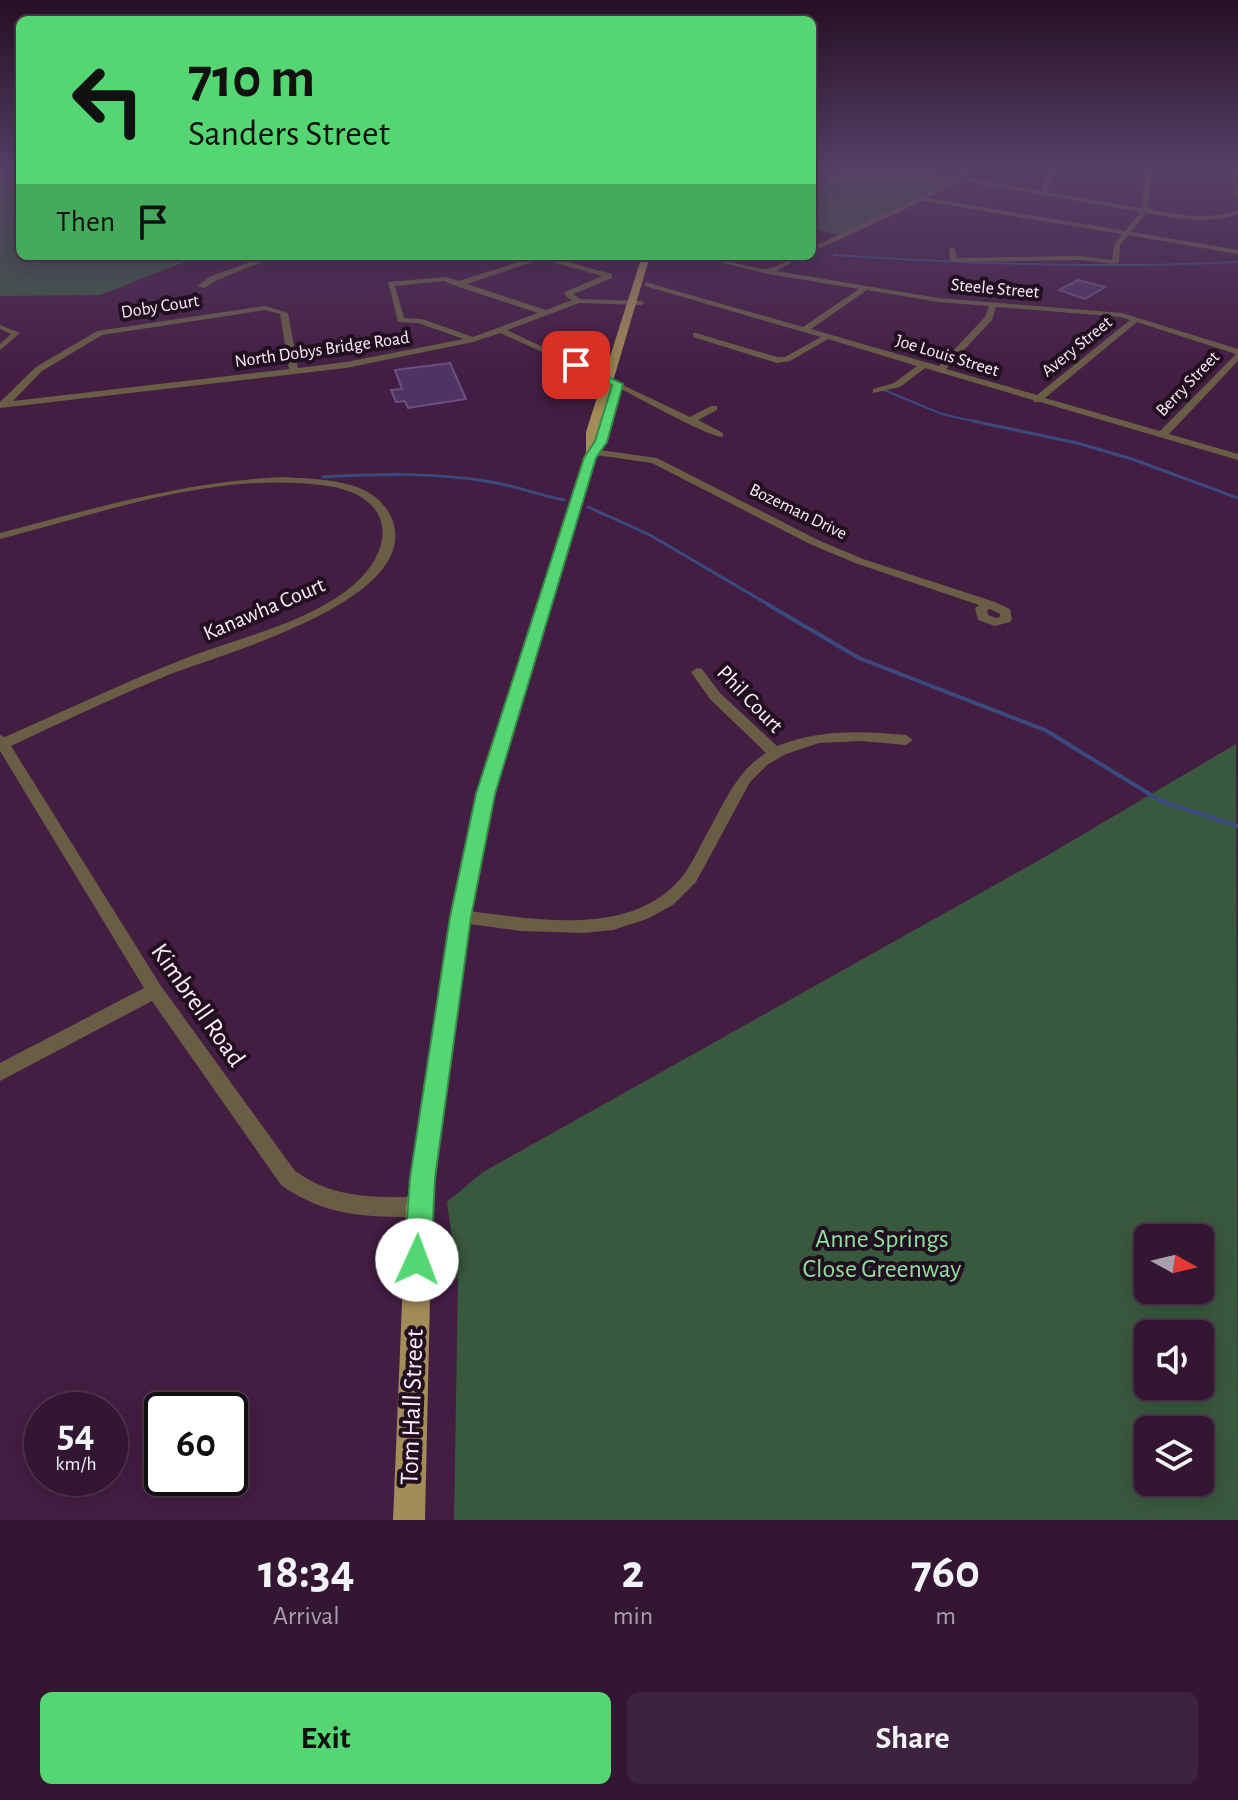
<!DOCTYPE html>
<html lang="en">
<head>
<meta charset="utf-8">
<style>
	body { margin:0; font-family:"Alegreya Sans",sans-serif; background:#3e233e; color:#f1f3f6; height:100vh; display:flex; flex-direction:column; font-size:30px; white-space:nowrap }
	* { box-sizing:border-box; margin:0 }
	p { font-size:26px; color:#a99fac }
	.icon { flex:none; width:44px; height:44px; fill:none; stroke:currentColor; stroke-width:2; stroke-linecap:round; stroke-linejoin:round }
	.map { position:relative; height:1520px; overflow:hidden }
	.drawer { display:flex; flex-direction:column; background:#331632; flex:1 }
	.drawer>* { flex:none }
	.hud { position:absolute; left:16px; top:16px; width:800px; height:244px; border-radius:12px; box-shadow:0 4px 20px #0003,0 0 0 2px #4e354d; background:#54d672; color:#111; overflow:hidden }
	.needle { width:52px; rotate:98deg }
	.controls { position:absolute; left:1134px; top:1224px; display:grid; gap:16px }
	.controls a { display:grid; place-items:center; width:80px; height:80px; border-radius:12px; background:#331632; box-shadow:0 4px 20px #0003,0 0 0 2px #4e354d; font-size:40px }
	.speed { position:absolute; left:24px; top:1392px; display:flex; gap:16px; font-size:40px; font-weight:700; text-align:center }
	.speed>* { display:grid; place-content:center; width:104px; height:104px; border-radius:50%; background:#331632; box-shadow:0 4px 20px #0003,0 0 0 2px #4e354d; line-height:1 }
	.speed small { font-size:20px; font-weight:400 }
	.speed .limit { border:4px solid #111; border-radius:12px; background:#fff; color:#111 }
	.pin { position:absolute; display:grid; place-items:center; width:68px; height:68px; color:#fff; margin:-34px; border-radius:16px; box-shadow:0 4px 12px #0006 }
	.me { position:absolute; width:88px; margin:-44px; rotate:2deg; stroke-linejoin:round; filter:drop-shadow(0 0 6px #0008) }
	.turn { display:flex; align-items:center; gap:28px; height:168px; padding:0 40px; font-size:36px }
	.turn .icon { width:104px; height:104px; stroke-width:2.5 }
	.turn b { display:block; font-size:56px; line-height:68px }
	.then { display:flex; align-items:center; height:76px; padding:0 40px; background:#0003; gap:16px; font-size:30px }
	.eta { display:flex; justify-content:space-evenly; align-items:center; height:136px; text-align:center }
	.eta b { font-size:48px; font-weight:700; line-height:56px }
	.primary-button { display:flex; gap:16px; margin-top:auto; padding:16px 40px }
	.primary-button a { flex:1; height:92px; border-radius:12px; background:#54d672; color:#111; font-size:32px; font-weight:700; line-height:92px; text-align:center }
	.primary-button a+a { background:#3e233e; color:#f1f3f6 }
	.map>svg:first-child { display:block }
	.green { fill:#39593e; fill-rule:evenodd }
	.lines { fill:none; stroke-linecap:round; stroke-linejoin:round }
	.stream-far2 { stroke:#384a7e; stroke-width:2 }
	.stream-far1 { stroke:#384a7e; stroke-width:3 }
	.stream { stroke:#384a7e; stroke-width:4 }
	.building { fill:#4d3462; stroke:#6b5181; stroke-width:2 }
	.minor { fill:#695e45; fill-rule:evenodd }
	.major { fill:#a28c57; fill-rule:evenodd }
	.route { fill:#54d672; stroke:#378b4a; stroke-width:2 }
	.labels { text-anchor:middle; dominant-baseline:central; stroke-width:8; stroke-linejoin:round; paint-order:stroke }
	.far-street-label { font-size:18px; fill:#fdeefc; stroke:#211020 }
	.street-label { font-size:22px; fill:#fdeefc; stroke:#211020 }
	.near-street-label { font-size:26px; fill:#fdeefc; stroke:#211020 }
	.near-park-label { font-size:26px; fill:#91df9d; stroke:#211020 }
</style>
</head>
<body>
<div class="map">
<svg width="1238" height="1520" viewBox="0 0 1238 1520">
	<rect width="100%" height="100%" fill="#441d43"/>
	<path class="green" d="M0,166H20V256H200L100,295L0,296Z
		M812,166H886L960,180L842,236L812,228Z
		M1236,744L1238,1520H454L458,1282L447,1202L483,1172L1043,858ZM1148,1238H1200V1290H1148ZM1200,1334V1386H1148V1334ZM1148,1430H1200V1482H1148Z"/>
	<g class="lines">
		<path class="stream-far2" d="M1215,166L1229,168
			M834,255C969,264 1103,269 1238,262
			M884,390L942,414L982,423"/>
		<path class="stream-far1" d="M973,421L1077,443L1132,459L1238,498
			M323,477C379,474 436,472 491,482C516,486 539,495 564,500
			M588,507L650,535L771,606"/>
		<path class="stream" d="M767,604L859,658L1045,730L1161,801L1238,826"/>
	</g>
	<path class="building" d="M1078,280L1105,287L1085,299L1059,290Z
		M450,363L466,399L408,408L405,401L396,402L391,390L402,389L395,370Z"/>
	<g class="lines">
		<path class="minor" d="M869,166H876L812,192V188Z
			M884,166H895L960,177L966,166H972L965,178L1042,191L1049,166H1055L1047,192L1142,208L1146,166H1152L1148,209C1183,215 1203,221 1238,210V214C1207,225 1178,218 1146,213L1131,232L1238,250V254L1128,235L1120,245L1119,262L1115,264L1080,260L954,262L950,260L949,249L952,247L955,249L957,258L1080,256L1112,260L1114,245L1122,234L923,201L812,252V247L958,180ZM963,181L1140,212L1125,231L928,198Z
			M1230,166H1236L1238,198L1235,196Z
			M267,256H276L217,280L204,288L197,286L211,276Z
			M383,256H390V257L387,259Z
			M537,256H545L612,274V278L573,294L580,299L641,301L645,303L641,305L579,303L507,330L690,417L711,406H717V410L698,420L723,433V437C707,437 629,392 607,382C572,365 536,349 500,333L473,342L346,368L0,408V402L36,367L97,331L265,306L288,313L298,368L346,362L464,339L418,323L398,322L388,282L445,277L459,281ZM541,259L602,276L565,292V296L572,300L546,310L467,284ZM444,281L456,286L538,313L473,337L422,319L404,318L395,286ZM265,310L280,314L289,369L13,401L42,371L102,335Z
			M695,256C718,256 740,266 763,269C777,270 790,256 804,256L776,271L938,298L1122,313L1238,349V361L1169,434L1238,454V460L1040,402H1034L1033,400L925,368L900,387L873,393V389L894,383L917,366L828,339L790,361L777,363L693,337V333H696L777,357H785L821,337L645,286V282L803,327L859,289L768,274ZM867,290L938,302L989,306L985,317L939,366L811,329ZM996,307L1121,317L1130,320L1037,395L946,369L992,320ZM1137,322L1236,354L1160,431L1045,398Z
			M0,325L20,333L0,350V344L11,334L0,329Z
			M592,449L657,458L818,540L863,559L995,602L1010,609L1012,619L1010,622L995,626L978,620L975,608L979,605L855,563L810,544L652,463L589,454V450ZM990,609L1000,614V617L996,618L988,615L987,610Z
			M285,477C322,480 375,478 392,519C424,601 217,655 166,676C113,698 62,722 11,746L161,986L295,1171C335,1199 372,1197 419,1197L426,1200L429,1207L426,1214L419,1217C366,1217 326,1217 281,1185L152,1001L0,1081V1063L144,988L0,751V735L5,737C66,710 127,681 189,657C241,637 300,625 346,591C396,554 399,497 328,486C218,470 105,512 0,539V533C95,508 187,481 285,477Z
			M697,668L702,669L720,693L777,746C820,729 861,731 906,735L913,740L906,745L861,741L819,743L786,754L767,765L750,782L696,882L673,905L647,919L613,930L583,933L521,931L454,922L452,917L454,912L460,910C532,918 634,941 685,873C694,860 701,844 709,830C725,801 737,771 766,753L710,699L691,672Z"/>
		<path class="major" d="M642,256H650L598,432V452L495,794L470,917L432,1207L425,1520H393L406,1207L450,917L477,794L586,452V432Z"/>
	</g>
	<linearGradient id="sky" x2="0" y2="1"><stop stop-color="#251025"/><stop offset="0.44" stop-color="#564066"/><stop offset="1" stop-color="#564066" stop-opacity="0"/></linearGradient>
	<rect width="1238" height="378" fill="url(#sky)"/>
	<path class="route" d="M573,363H580L623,384L607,442L596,458L495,794L471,917L435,1178L431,1260L427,1269L417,1273L408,1269L404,1260L410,1178L450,917L476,794L584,458L595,441L612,385L573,367Z"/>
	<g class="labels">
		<g class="far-street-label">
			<text transform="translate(995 289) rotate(5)">Steele Street</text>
			<text transform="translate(160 307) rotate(-9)">Doby Court</text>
			<text transform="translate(1077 347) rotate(-39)">Avery Street</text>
			<text transform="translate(322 350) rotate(-8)">North Dobys Bridge Road</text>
			<text transform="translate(947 356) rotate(17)">Joe Louis Street</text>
			<text transform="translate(1188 384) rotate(-46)">Berry Street</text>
			<text transform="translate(798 512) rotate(26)">Bozeman Drive</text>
		</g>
		<g class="street-label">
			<text transform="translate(264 609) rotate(-23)">Kanawha Court</text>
			<text transform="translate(750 699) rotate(46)">Phil Court</text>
		</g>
		<g class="near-street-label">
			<text transform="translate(198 1005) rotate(55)">Kimbrell Road</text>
			<text transform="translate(412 1407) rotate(-88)">Tom Hall Street</text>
		</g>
		<g class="near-park-label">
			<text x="882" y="1239">Anne Springs<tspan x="882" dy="30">Close Greenway</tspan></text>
		</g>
	</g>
</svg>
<div class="controls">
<a><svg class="needle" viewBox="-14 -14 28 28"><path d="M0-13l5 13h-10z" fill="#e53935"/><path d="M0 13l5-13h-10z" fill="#a99fac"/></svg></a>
<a><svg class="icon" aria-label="sound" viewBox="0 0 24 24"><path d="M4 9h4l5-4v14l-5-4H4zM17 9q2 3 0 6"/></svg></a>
<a><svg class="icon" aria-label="layers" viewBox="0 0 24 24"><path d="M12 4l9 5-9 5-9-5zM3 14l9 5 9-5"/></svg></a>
</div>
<div class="speed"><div>54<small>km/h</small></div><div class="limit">60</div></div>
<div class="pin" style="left:576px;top:365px;background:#d93025"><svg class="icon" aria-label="arrive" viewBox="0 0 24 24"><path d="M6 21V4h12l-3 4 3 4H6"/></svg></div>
<svg class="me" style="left:417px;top:1260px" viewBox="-20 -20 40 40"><circle r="19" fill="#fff"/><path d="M0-13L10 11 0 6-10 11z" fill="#54d672"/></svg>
<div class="hud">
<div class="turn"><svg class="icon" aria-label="left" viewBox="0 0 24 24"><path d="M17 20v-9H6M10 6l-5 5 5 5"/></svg><div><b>710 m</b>Sanders Street</div></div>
<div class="then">Then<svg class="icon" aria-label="arrive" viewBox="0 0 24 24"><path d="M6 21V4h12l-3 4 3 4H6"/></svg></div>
</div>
</div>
<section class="drawer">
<div class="eta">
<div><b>18:34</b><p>Arrival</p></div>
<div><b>2</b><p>min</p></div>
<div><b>760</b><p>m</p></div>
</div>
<div class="primary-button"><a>Exit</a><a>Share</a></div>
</section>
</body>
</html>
